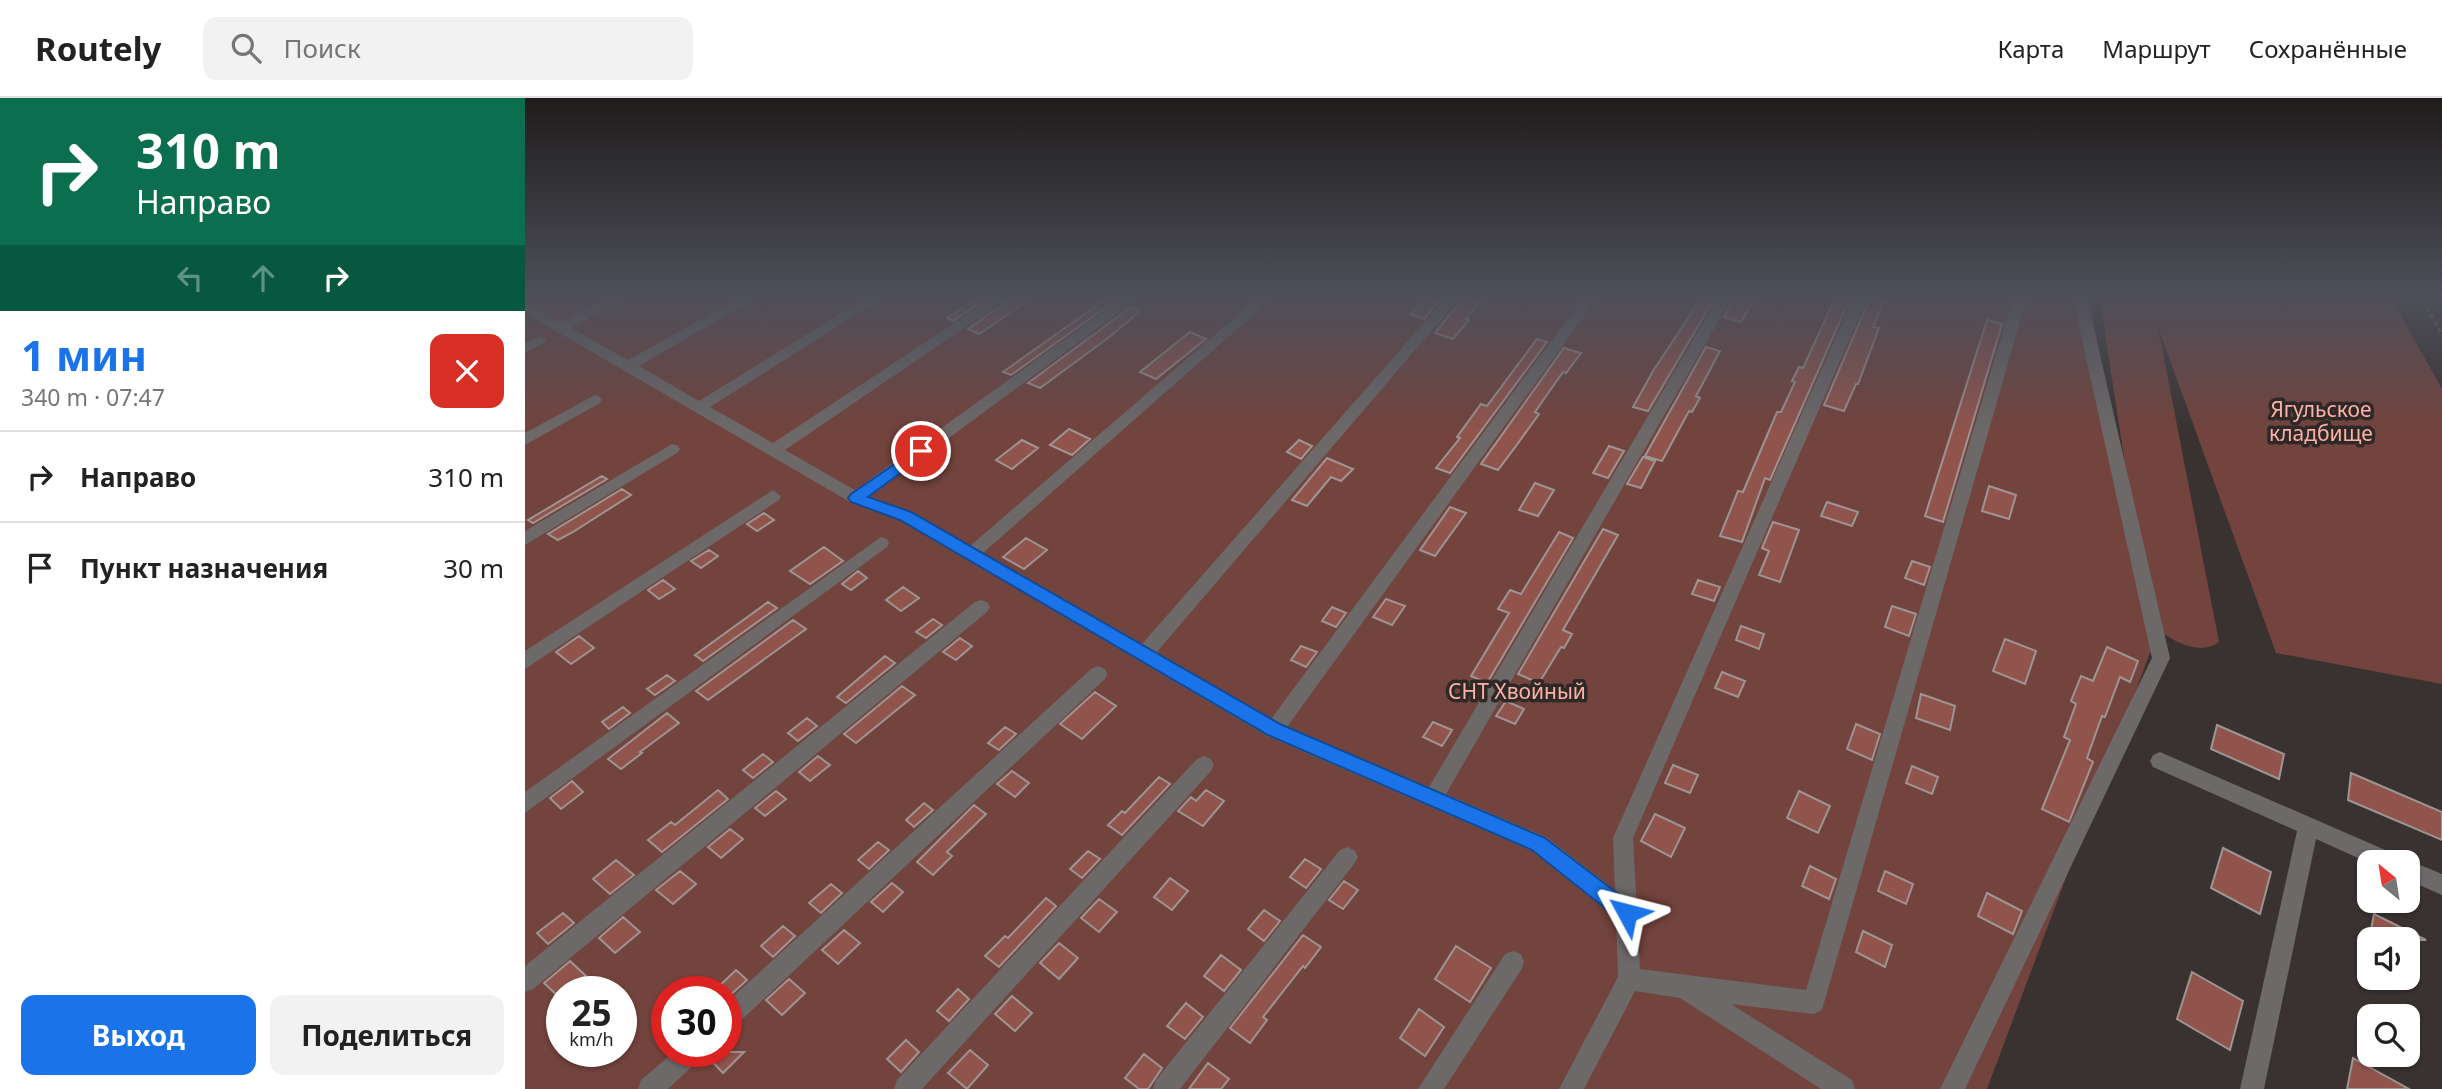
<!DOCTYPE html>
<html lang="ru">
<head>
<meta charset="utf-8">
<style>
	body { margin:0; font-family:"Noto Sans",sans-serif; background:#f2f2f2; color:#222; height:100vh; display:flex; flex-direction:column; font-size:26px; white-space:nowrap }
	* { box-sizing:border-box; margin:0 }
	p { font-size:23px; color:#767676 }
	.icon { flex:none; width:38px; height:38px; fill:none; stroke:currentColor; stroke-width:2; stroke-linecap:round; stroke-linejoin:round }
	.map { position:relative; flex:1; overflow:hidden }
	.details { display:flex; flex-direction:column; background:#fff; width:525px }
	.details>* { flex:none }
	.banner { background:#0b6e4f; color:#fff; overflow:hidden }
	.needle { width:46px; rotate:330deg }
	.tools { position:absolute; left:1832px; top:752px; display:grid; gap:14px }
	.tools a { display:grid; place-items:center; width:63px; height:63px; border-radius:14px; background:#fff; box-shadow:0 2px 5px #0004; font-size:35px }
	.speed { position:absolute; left:21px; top:878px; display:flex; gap:14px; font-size:35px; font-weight:700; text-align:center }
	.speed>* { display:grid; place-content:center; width:91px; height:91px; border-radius:50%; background:#fff; box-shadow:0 2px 5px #0004; line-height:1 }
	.speed small { font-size:18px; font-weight:400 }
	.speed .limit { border:10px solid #d22; background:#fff; color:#111 }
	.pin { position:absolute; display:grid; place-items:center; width:60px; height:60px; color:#fff; margin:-30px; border:4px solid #fff; border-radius:50%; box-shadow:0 2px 7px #0007 }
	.me { position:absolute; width:77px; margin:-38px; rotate:308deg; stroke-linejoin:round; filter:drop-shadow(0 0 5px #0008) }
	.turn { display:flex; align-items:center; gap:24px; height:147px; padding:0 21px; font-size:32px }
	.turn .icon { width:91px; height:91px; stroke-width:2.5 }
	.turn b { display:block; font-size:49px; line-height:60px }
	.lanes { display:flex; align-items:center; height:66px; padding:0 21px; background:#0003; justify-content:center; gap:35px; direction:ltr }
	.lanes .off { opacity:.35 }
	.round { display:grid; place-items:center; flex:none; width:74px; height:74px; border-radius:14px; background:#f2f2f2 }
	.overview { display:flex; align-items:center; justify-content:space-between; height:119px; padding:0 21px }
	h1 { font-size:42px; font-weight:700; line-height:52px; color:#1a73e8 }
	.cta { display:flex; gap:14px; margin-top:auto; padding:14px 21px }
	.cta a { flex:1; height:80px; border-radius:14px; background:#1a73e8; color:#fff; font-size:28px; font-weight:700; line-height:80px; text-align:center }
	.cta a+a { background:#f2f2f2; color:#222 }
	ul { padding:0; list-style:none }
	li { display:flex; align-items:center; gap:21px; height:91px; padding:0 21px; border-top:2px solid #e0e0e0 }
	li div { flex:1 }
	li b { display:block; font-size:26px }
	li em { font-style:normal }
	header { display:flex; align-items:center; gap:42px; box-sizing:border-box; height:98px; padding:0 35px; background:#fff; border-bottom:2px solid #e0e0e0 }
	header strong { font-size:33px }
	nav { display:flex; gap:38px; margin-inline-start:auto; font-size:24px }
	.search { width:490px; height:63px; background:#f2f2f2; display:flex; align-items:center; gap:18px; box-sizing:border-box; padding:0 24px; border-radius:14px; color:#767676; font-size:26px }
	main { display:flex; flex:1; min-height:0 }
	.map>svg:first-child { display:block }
	.green { fill:#73433d; fill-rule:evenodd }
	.building { fill:#91544d; stroke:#9d9593; stroke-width:2 }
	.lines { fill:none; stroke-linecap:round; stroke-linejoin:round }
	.path { stroke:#6b6564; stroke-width:3.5; stroke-dasharray:4.5 3.5; stroke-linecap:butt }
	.minor { fill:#6d6969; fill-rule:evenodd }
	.route { fill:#1a73e8; stroke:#114b97; stroke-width:2 }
	.labels { text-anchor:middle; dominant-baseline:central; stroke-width:7; stroke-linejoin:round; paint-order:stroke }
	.park-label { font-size:21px; fill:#fcb1a7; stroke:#2e2827 }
</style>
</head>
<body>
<header>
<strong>Routely</strong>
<div class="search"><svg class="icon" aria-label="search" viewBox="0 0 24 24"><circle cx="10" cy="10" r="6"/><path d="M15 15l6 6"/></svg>Поиск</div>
<nav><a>Карта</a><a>Маршрут</a><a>Сохранённые</a></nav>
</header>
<main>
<section class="details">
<div class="banner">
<div class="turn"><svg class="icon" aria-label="right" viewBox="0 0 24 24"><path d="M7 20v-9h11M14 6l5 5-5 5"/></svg><div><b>310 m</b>Направо</div></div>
<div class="lanes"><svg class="icon off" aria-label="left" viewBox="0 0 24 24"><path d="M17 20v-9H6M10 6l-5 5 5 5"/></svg><svg class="icon off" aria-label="ahead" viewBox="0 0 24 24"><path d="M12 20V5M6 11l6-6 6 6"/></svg><svg class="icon" aria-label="right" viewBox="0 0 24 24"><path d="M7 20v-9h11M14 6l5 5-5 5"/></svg></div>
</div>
<div class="overview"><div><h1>1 мин</h1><p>340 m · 07:47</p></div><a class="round" style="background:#d93025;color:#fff"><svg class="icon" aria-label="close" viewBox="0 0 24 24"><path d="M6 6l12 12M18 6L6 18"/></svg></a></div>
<ul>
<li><svg class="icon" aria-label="right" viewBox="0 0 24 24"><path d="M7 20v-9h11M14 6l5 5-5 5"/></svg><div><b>Направо</b></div><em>310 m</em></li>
<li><svg class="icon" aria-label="arrive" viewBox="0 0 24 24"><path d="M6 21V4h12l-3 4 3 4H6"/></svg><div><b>Пункт назначения</b></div><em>30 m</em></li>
</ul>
<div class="cta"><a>Выход</a><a>Поделиться</a></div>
</section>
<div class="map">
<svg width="1917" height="991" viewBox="0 0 1917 991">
	<rect width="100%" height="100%" fill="#393231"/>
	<path class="green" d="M0,196H1563L1618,484L1574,196H1864L1917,291V586L1751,555L1633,229L1694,544C1677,557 1653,546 1638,535L1629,544L1462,991H0ZM37,894H96V954H37ZM142,894H201V954H142Z"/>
	<path class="building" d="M460,196H468L428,223L422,220Z
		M492,196H513L454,236L443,231Z
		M906,196H920L899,221L886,216Z
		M941,196H961L941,221L944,222L928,241L910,235Z
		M1179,196H1192L1123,313L1108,309L1128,273Z
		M1211,196H1232L1216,224L1199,219Z
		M1312,196H1327L1245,382L1240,380L1217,444L1195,438L1213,393L1218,394L1252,314H1256L1270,284L1267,283L1274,269L1278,270Z
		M584,199L591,202L486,277L478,274Z
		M1345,200L1359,203L1348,229L1354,230L1333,286H1331L1319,313L1299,307Z
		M606,209L615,213L587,237L515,290L503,285Z
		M1462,222L1477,226L1418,424L1400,418Z
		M665,234L681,241L631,281L615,274Z
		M1012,241L1022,244L925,375L911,370L935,340L932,339L956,306L962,308Z
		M1181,249L1195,253L1171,298L1175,300L1167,314L1164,313L1137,363L1120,358Z
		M1039,250L1056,255L1041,275L1038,274L1010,314L1014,316L991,348L973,372L956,366Z
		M544,331L565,341L547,357L525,347Z
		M497,342L513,350L487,371L471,362Z
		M774,342L787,348L776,361L762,354Z
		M1084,348L1099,353L1083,380L1068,375Z
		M1118,359L1130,363L1116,390L1102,386Z
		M802,360L828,371L816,383L806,379L782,408L767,402Z
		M77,378L82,381L8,425L3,422Z
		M1010,385L1029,392L1013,418L994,412Z
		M1464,388L1491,397L1484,421L1457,413Z
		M97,391L106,397L48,434L33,442L23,436Z
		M1302,404L1333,414L1327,428L1296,418Z
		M925,409L941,415L910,458L895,452Z
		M239,415L249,422L232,433L222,426Z
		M1248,424L1274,432L1255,484L1234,477L1244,453L1237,450Z
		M1078,431L1093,437L1038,532L1047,536L1039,550L1036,549L1014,585L993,576Z
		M1034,434L1048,440L962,585L946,578L984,515L973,511L985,492L996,496Z
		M501,440L522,452L499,471L478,459Z
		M299,449L318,463L285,486L265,473Z
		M184,452L193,458L176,470L166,463Z
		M1387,463L1405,469L1399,487L1380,480Z
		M333,473L342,480L326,492L317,486Z
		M138,482L150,491L134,501L123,492Z
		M1173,482L1195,489L1189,503L1167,496Z
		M378,489L394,500L376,513L361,502Z
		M861,501L880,508L867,527L848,519Z
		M243,504L252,510L178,563L170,557Z
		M1367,508L1391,516L1384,538L1360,529Z
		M807,509L821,515L811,529L797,523Z
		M408,521L417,527L401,540L391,534Z
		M268,522L281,531L183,602L171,593Z
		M1216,528L1239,536L1234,551L1211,542Z
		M54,538L69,550L46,566L31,554Z
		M435,540L447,548L431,562L418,554Z
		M1480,541L1511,553L1500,586L1468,573Z
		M776,548L792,554L781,569L766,562Z
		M1582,549L1613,563L1605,584L1595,579L1580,619L1577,618L1562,660L1568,664L1544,724L1517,711L1545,642L1539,639L1551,606L1546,603L1556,578L1568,583Z
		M360,558L370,565L321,605L312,599Z
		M1197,574L1220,583L1213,599L1190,590Z
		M142,577L150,583L130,597L122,591Z
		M377,588L390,597L331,645L319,636Z
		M570,594L591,608L557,641L535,626Z
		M1396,596L1430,608L1425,632L1391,620Z
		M981,603L999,611L990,626L971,618Z
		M98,609L105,615L84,631L77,624Z
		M142,615L154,625L115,654L117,655L96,671L83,661Z
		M282,620L292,628L273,643L263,635Z
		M908,624L927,632L917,648L898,639Z
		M1331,626L1355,636L1347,662L1322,651Z
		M1692,627L1759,656L1754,681L1686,651Z
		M480,629L491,636L474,652L463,645Z
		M238,656L248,664L228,680L218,672Z
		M293,658L305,667L285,683L274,674Z
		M1148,667L1173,677L1165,695L1140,685Z
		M1387,668L1413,679L1407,696L1381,685Z
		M487,673L504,685L490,699L472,686Z
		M1826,675L1917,714V742L1823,702Z
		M634,679L645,686L597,737L583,727L597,713L600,715Z
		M47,683L58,694L36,711L25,700Z
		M193,692L203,701L137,754L123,742L146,724L150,727Z
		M681,692L699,703L678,728L653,713L666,699L671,703Z
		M251,693L261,701L240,718L230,710Z
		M1274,693L1305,708L1293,735L1262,720Z
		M399,705L408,712L389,729L381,722Z
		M449,707L461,716L422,754L427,758L408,777L392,764Z
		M1130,716L1160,730L1146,759L1116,743Z
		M205,731L218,741L196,760L183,749Z
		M353,744L364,752L344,771L333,762Z
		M1698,750L1746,774L1735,816L1686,790Z
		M563,753L575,761L557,780L545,771Z
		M780,761L796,771L781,790L765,779Z
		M91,762L109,777L85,796L68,781Z
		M1285,768L1311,781L1304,801L1277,788Z
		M155,773L171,786L148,806L131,792Z
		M1360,773L1388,786L1381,806L1353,793Z
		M645,780L663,793L647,812L629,799Z
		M819,783L833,792L818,811L804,802Z
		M367,785L378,794L358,814L346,804Z
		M306,786L317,795L296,815L284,805Z
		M1462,795L1497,813L1488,836L1453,818Z
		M521,800L531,808L474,869L460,858L480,838L483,840Z
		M574,801L592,814L574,834L556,820Z
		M739,812L755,823L739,843L723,831Z
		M38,815L49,825L23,846L12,835Z
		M1849,816L1901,842H1844Z
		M98,819L115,834L90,855L74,840Z
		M258,828L270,838L248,859L236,848Z
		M319,832L335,845L313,866L297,852Z
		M1338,833L1367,847L1360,869L1331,854Z
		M778,837L796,849L780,870L778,868L738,919L742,922L725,945L705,930Z
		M534,845L553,860L534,881L515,865Z
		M931,848L966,870L945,904L910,881Z
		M696,857L716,872L699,893L679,878Z
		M45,863L61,878L42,894H37L35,900L19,885Z
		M211,872L222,882L201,901V894H196L192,890Z
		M1667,874L1718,903L1705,952L1652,921Z
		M264,881L280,895L257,917L241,902Z
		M433,891L444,901L424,923L412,913Z
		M487,898L507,915L490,933L470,916Z
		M661,905L678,919L660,941L642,928Z
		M894,911L919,929L900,958L875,940Z
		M381,942L394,954L376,974L362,961Z
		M445,952L463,967L442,991L423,975Z
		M181,954H219L198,975L180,956Z
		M619,956L637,970L623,991H614L600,980Z
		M1828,960L1884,991H1822Z
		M683,965L704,981L696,991H664Z"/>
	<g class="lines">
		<path class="path" d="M1893,196L1917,236"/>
		<path class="minor" d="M89,196H107L46,230L103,262L221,196H238L114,268L174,303L347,196H364L185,309L248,345L473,196H489L260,352L330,392L603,196H619L344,399L386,414L445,448L737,196H752L458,455L617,546L924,196H938L631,555L746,621L1061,196H1075L762,629L904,689L1195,196H1209L921,696L1021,739L1090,792L1088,740L1330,196H1344L1108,740L1115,871L1281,892L1489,196H1503L1297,912L1289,916L1206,906L1327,982L1330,991H1296L1155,900L1110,893L1059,991H1034L1093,879L1091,820L1007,753L742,638L374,422L325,404L0,215V205L36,224Z
			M1547,196H1561L1645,560L1440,991H1415L1627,560Z
			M15,239L22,243L0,255V245Z
			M70,297L75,299L77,302L75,305L0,347V335Z
			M147,346L152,347L155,351L152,355L0,447V433Z
			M248,392L256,398L254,402L0,571V553Z
			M356,439L362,441L364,445L362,449L0,715V694Z
			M456,502L462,504L465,509L462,514L8,891L0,894V868L450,504Z
			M573,568L580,571L582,576L580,581L209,929L201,933V905L566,571Z
			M1635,654L1874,758L1877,764L1883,762L1917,776V797L1883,782V765H1844L1791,741L1739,991H1715L1772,733L1628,669L1625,663L1628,657Z
			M679,658L686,661L689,667L686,673L397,991H369L372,982L672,661Z
			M822,749L829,752L833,759L829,766L655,991H628L631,982L815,752Z
			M988,853L996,856L999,864L996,872L919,991H893L980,856Z
			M149,954H178L174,962L143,991H113L116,982Z"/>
	</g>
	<linearGradient id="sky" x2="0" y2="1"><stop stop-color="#1f1c1b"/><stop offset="0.59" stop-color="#4e4f5a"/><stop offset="1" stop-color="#4e4f5a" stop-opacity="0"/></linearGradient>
	<rect width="1917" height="335" fill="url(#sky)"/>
	<path class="route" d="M396,348L403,353L401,356L343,399L386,414L755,626L1020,740L1109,808L1112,815L1109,822L1102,824L1095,822L1007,752L743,637L375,422L326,404L323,400L326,396Z"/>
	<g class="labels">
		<g class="park-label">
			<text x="1796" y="311">Ягульское<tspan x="1796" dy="24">кладбище</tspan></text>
			<text x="992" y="593">СНТ Хвойный</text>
		</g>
	</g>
</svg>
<div class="tools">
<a><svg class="needle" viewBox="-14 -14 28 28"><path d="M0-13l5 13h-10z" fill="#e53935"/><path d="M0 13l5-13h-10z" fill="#767676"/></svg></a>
<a><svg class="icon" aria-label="sound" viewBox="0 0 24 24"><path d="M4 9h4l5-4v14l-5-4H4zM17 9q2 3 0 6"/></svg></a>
<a><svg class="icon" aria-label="search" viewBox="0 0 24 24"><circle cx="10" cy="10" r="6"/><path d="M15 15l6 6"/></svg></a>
</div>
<div class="speed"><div>25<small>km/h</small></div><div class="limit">30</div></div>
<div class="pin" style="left:396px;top:353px;background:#d93025"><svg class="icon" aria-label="arrive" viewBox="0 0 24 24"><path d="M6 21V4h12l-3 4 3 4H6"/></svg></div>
<svg class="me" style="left:1102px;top:815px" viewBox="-20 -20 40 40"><path d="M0-17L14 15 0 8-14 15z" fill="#1a73e8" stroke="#fff" stroke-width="4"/></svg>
</div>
</main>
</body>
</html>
